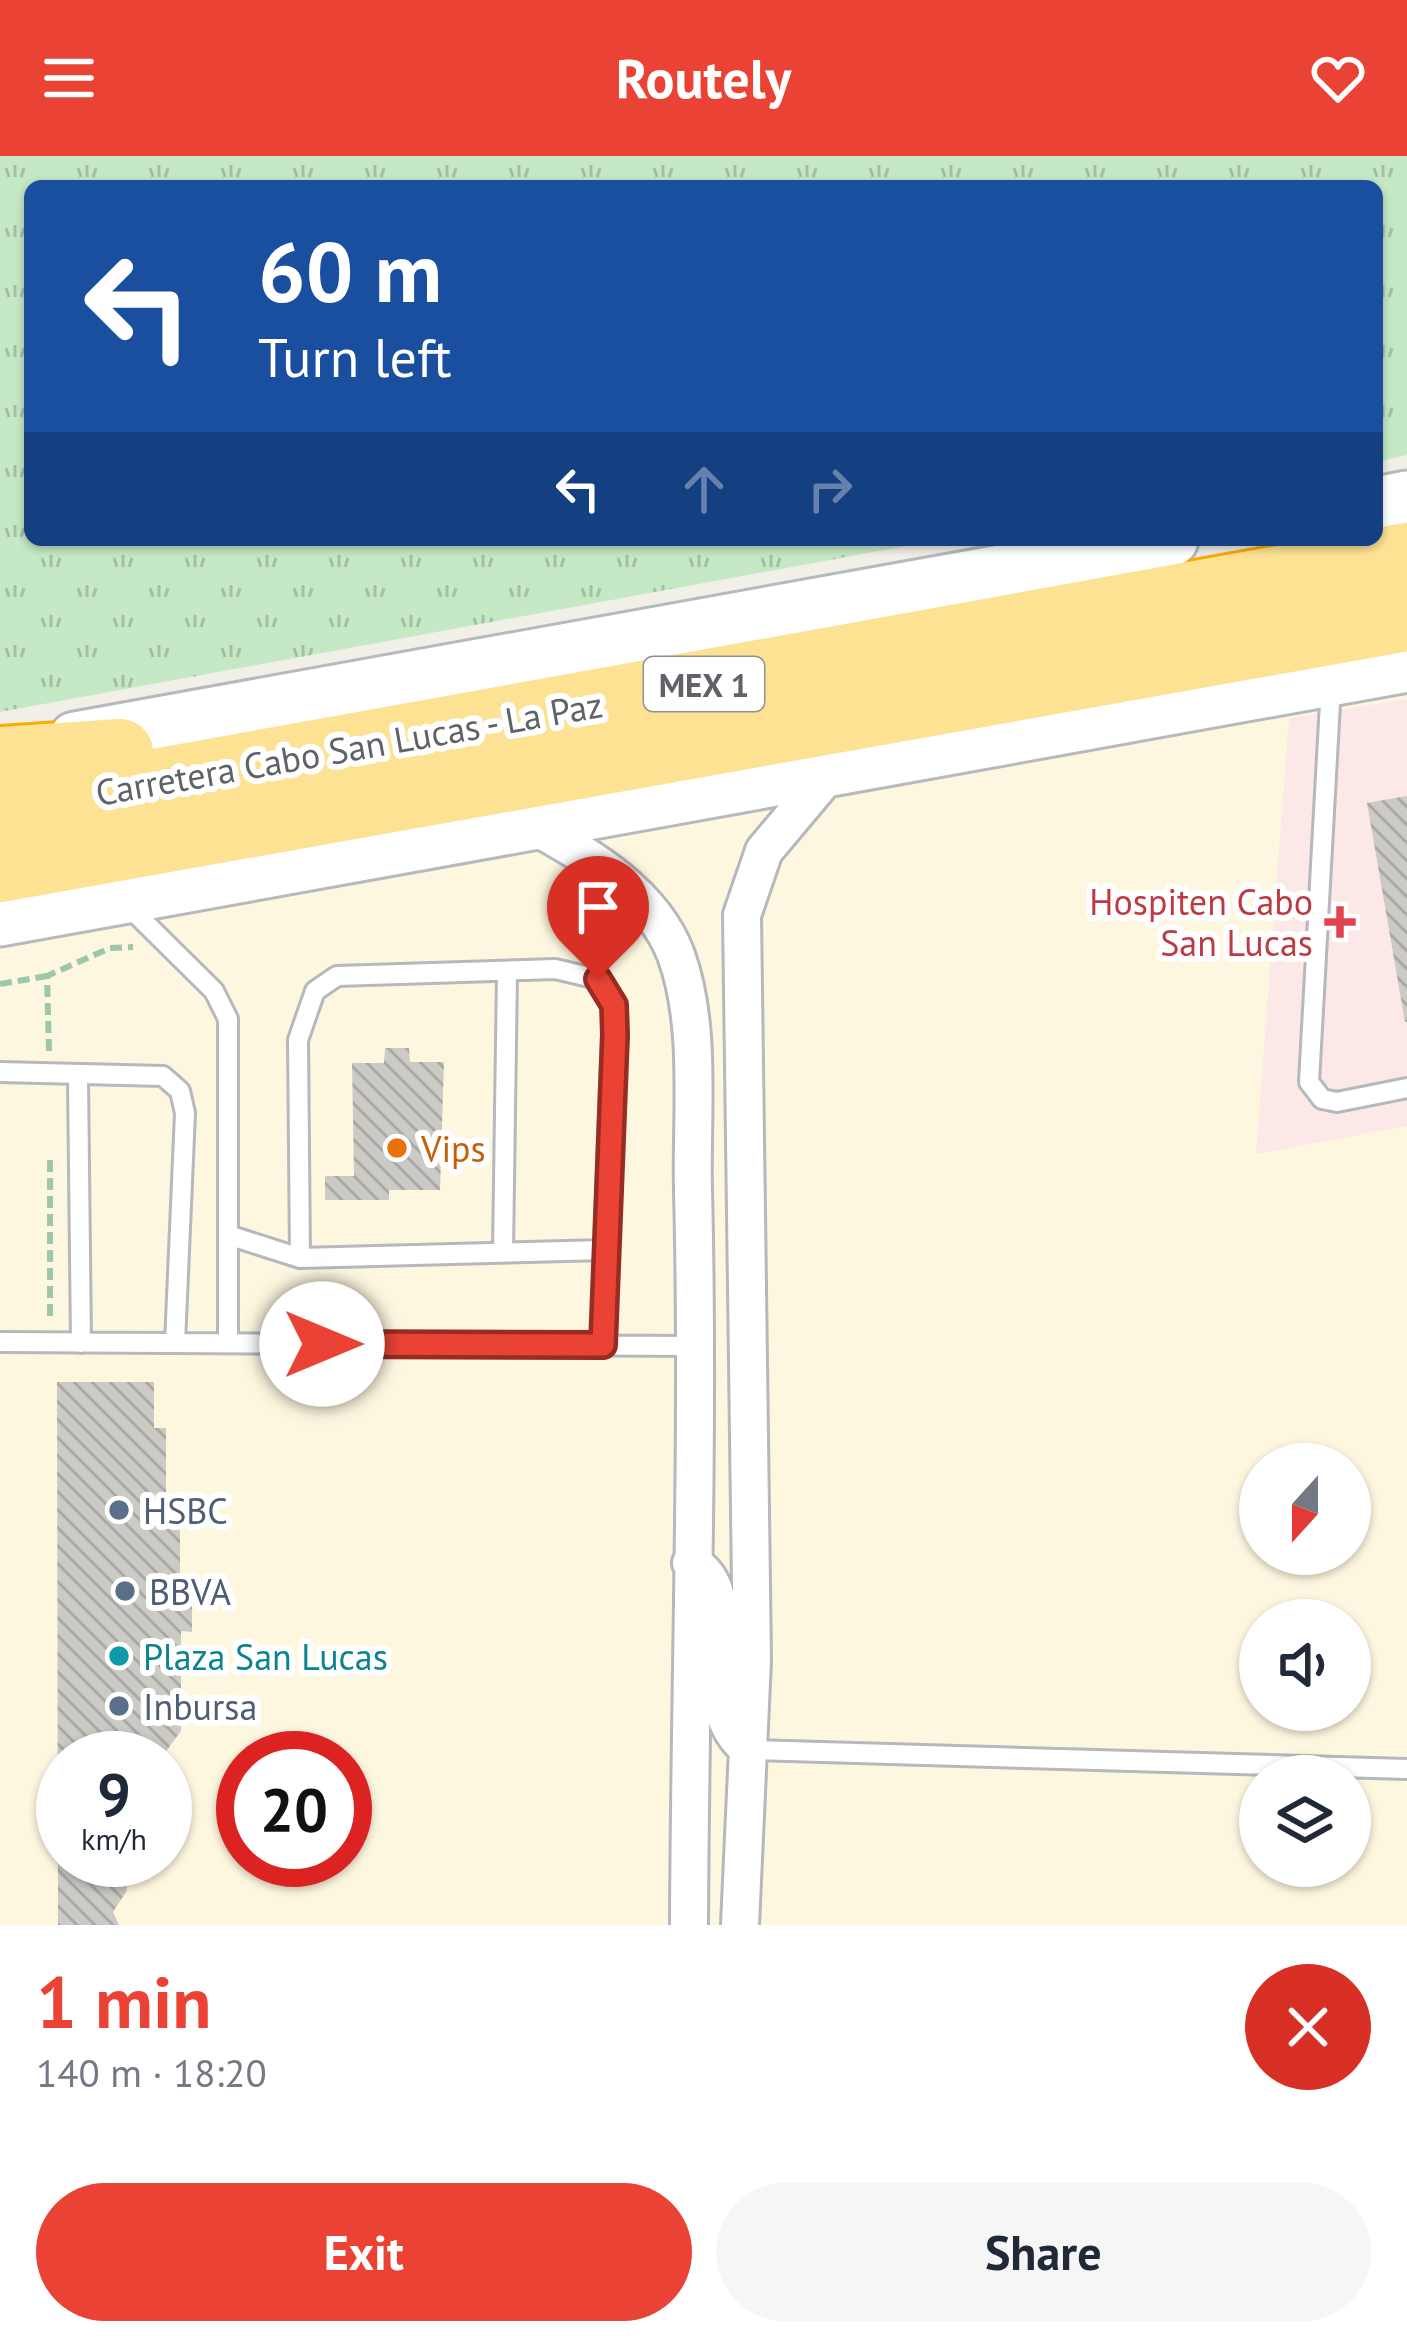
<!DOCTYPE html>
<html lang="en">
<head>
<meta charset="utf-8">
<style>
	body { margin:0; font-family:"PT Sans",sans-serif; background:#f6f6f7; color:#1f2937; height:100vh; display:flex; flex-direction:column; font-size:45px; white-space:nowrap }
	* { box-sizing:border-box; margin:0 }
	p { font-size:39px; color:#747a83 }
	.icon { flex:none; width:66px; height:66px; fill:none; stroke:currentColor; stroke-width:2; stroke-linecap:round; stroke-linejoin:round }
	.map { position:relative; height:1769px; overflow:hidden }
	.panel { display:flex; flex-direction:column; background:#fff; flex:1 }
	.panel>* { flex:none }
	.banner { position:absolute; left:24px; top:24px; width:1359px; height:366px; border-radius:18px; box-shadow:0 3px 9px #0004; background:#1a4fa0; color:#fff; overflow:hidden }
	.needle { width:78px; rotate:201deg }
	.buttons { position:absolute; left:1239px; top:1287px; display:grid; gap:24px }
	.buttons a { display:grid; place-items:center; width:132px; height:132px; border-radius:50%; background:#fff; box-shadow:0 3px 9px #0004; font-size:60px }
	.speed { position:absolute; left:36px; top:1575px; display:flex; gap:24px; font-size:60px; font-weight:700; text-align:center }
	.speed>* { display:grid; place-content:center; width:156px; height:156px; border-radius:50%; background:#fff; box-shadow:0 3px 9px #0004; line-height:1 }
	.speed small { font-size:30px; font-weight:400 }
	.speed .limit { border:18px solid #d22; background:#fff; color:#111 }
	.pin { position:absolute; display:grid; place-items:center; width:102px; height:102px; color:#fff; margin:-123px -51px; border-radius:50% 50% 50% 0; rotate:-45deg; box-shadow:0 0 12px #0007 }
	.pin .icon { rotate:45deg }
	.me { position:absolute; width:132px; margin:-66px; rotate:90deg; stroke-linejoin:round; filter:drop-shadow(0 0 9px #0008) }
	.turn { display:flex; align-items:center; gap:42px; height:252px; padding:0 36px; font-size:54px }
	.turn .icon { width:156px; height:156px; stroke-width:2.5 }
	.turn b { display:block; font-size:84px; line-height:102px }
	.lanes { display:flex; align-items:center; height:114px; padding:0 36px; background:#0003; justify-content:center; gap:60px; direction:ltr }
	.lanes .off { opacity:.35 }
	.round { display:grid; place-items:center; flex:none; width:126px; height:126px; border-radius:63px; background:#f6f6f7 }
	.headline { display:flex; align-items:center; justify-content:space-between; height:204px; padding:0 36px }
	h1 { font-size:72px; font-weight:800; line-height:90px; color:#ea4335 }
	.primary-button { display:flex; gap:24px; margin-top:auto; padding:24px 36px }
	.primary-button a { flex:1; height:138px; border-radius:72px; background:#ea4335; color:#fff; font-size:48px; font-weight:800; line-height:138px; text-align:center }
	.primary-button a+a { background:#f6f6f7; color:#1f2937 }
	header { display:flex; justify-content:space-between; align-items:center; height:156px; padding:0 36px; background:#ea4335; color:#fff; font-size:54px; font-weight:800 }
	.map>svg:first-child { display:block }
	.commercial { fill:#fef7e0; fill-rule:evenodd }
	.medical { fill:#fce8e6 }
	.grass { fill:url(#grass-tufts) }
	.building { fill:url(#building-back-hatch) }
	.lines { fill:none; stroke-linecap:round; stroke-linejoin:round }
	.lane-casing { stroke:#b5b8bc; stroke-width:24 }
	.street-casing { stroke:#b5b8bc; stroke-width:42 }
	.secondary-casing { stroke:#b6babf; stroke-width:57 }
	.highway-casing { stroke:#f9ab00; stroke-width:72 }
	.path { stroke:#9cc7a9; stroke-width:6; stroke-dasharray:12 6; stroke-linecap:butt }
	.lane { stroke:#fff; stroke-width:18 }
	.street { stroke:#fff; stroke-width:36 }
	.secondary { stroke:#fff; stroke-width:51 }
	.highway { stroke:#fde293; stroke-width:66 }
	.route-casing { stroke:#982c22; stroke-width:30 }
	.route { stroke:#ea4335; stroke-width:21 }
	.health-dot { fill:#e0444e; stroke:#fff; stroke-width:4.5 }
	.food-dot { fill:#e8710a; stroke:#fff; stroke-width:4.5 }
	.service-dot { fill:#5c6f8a; stroke:#fff; stroke-width:4.5 }
	.culture-dot { fill:#0f9aa8; stroke:#fff; stroke-width:4.5 }
	.labels { text-anchor:middle; dominant-baseline:central; stroke-width:12; stroke-linejoin:round; paint-order:stroke }
	.shield { fill:#fff; stroke:#8f9295; stroke-width:3 }
	.shield-label { font-size:33px; font-weight:bold; fill:#5f6368 }
	.street-label { font-size:36px; fill:#5f6368; stroke:#fff }
	.health-label { font-size:36px; fill:#be3a42; stroke:#fff; text-anchor:end }
	.food-label { font-size:36px; fill:#c56008; stroke:#fff; text-anchor:start }
	.service-label { font-size:36px; fill:#4e5e75; stroke:#fff; text-anchor:start }
	.culture-label { font-size:36px; fill:#0d838f; stroke:#fff; text-anchor:start }
</style>
</head>
<body>
<header><svg class="icon" aria-label="menu" viewBox="0 0 24 24"><path d="M4 6h16M4 12h16M4 18h16"/></svg>Routely<svg class="icon" aria-label="heart" viewBox="0 0 24 24"><path d="M12 20l-8-8c-3-5 5-10 8-4 3-6 11-1 8 4z"/></svg></header>
<div class="map">
<svg width="1407" height="1769" viewBox="0 0 1407 1769">
	<defs>
		<pattern id="grass-tufts" width="24" height="20" patternUnits="userSpaceOnUse" patternTransform="scale(3)"><rect width="24" height="20" fill="#c5e8c5"/><path d="M3 7l-1-3M5 7V3M7 7l1-3M15 17l-1-3M17 17v-4M19 17l1-3" fill="none" stroke="#a3c0a4"/></pattern>
		<pattern id="building-back-hatch" width="6" height="6" patternUnits="userSpaceOnUse" patternTransform="scale(3)"><rect width="6" height="6" fill="#cccac5"/><path d="M-1 5l2 2M0 0l6 6M5-1l2 2" fill="none" stroke="#a9a8a4"/></pattern>
	</defs>
	<rect width="100%" height="100%" fill="#f1efe8"/>
	<path class="commercial" d="M1407,532V1769H0V785ZM1260,1308H1350V1398H1260ZM1260,1464H1350V1554H1260ZM63,1602H165V1704H63ZM243,1602H345V1704H243ZM1260,1620H1350V1710H1260Z"/>
	<path class="medical" d="M1407,543V970L1256,998L1289,562Z"/>
	<path class="grass" d="M0,0H1407V299L1377,306V30H30V384H939L0,556Z"/>
	<path class="building" d="M1407,640V866H1405L1367,647Z
		M385,892H409L410,906H444L440,1034H389V1044H325V1020H354L352,907H384Z
		M57,1226H154V1272H166V1354H180V1439H192V1476L181,1475V1575L161,1602H63V1704H130L126,1736L113,1756L119,1769H58Z"/>
	<g class="lines">
		<g class="lane-casing">
			<path id="lane" d="M1331,529L1309,926L1322,943L1337,946L1407,932
				M128,750L214,835L228,863V1187
				M0,916L163,920L180,935L185,957L175,1187
				M78,921L81,1187
				M228,1079L300,1102L604,1094L603,1189
				M503,1096L507,816
				M300,1102L298,884L315,835L337,820L555,813L598,823L613,849L604,1094
				M0,1186L694,1190
				M750,1594L1407,1613"/>
		</g>
		<g class="street-casing">
			<path id="street" d="M531,668C587,700 652,735 676,799C702,870 691,959 693,1034C699,1278 690,1524 689,1769
				M691,1407C750,1438 687,1547 750,1594
				M740,1769L752,1504L742,759L764,695L832,614"/>
		</g>
		<g class="secondary-casing">
			<path id="secondary" d="M1377,347L1407,341
				M75,582L1172,384
				M0,764L1407,510"/>
		</g>
		<g class="highway-casing">
			<path id="highway" d="M0,604L120,596
				M0,654L1407,400
				M0,713L1407,462"/>
		</g>
		<path class="path" d="M0,828L47,820
			M49,895L47,820L110,792L133,791
			M50,1004V1165"/>
		<use href="#lane" class="lane"/>
		<use href="#street" class="street"/>
		<use href="#secondary" class="secondary"/>
		<use href="#highway" class="highway"/>
	</g>
	<g class="lines">
		<g class="route-casing">
			<path id="route" d="M322,1188L603,1189L615,879L614,849L598,823"/>
		</g>
		<use href="#route" class="route"/>
	</g>
	<path class="health-dot" d="M1334 748h12v12h12v12h-12v12h-12v-12h-12v-12h12z"/>
	<circle class="food-dot" cx="397" cy="992" r="12"/>
	<g class="service-dot">
		<circle cx="119" cy="1354" r="12"/>
		<circle cx="125" cy="1435" r="12"/>
		<circle cx="119" cy="1550" r="12"/>
	</g>
	<circle class="culture-dot" cx="119" cy="1500" r="12"/>
	<g class="labels">
		<rect class="shield" x="644" y="501" width="120" height="54" rx="9"/>
		<g class="shield-label">
			<text x="704" y="528">MEX 1</text>
		</g>
		<g class="street-label">
			<text transform="translate(349 592) rotate(-10)">Carretera Cabo San Lucas - La Paz</text>
		</g>
		<g class="health-label">
			<text x="1313" y="745">Hospiten Cabo<tspan x="1313" dy="41">San Lucas</tspan></text>
		</g>
		<g class="food-label">
			<text x="421" y="992">Vips</text>
		</g>
		<g class="service-label">
			<text x="143" y="1354">HSBC</text>
			<text x="149" y="1435">BBVA</text>
			<text x="143" y="1550">Inbursa</text>
		</g>
		<g class="culture-label">
			<text x="143" y="1500">Plaza San Lucas</text>
		</g>
	</g>
</svg>
<div class="buttons">
<a><svg class="needle" viewBox="-14 -14 28 28"><path d="M0-13l5 13h-10z" fill="#e53935"/><path d="M0 13l5-13h-10z" fill="#747a83"/></svg></a>
<a><svg class="icon" aria-label="sound" viewBox="0 0 24 24"><path d="M4 9h4l5-4v14l-5-4H4zM17 9q2 3 0 6"/></svg></a>
<a><svg class="icon" aria-label="layers" viewBox="0 0 24 24"><path d="M12 4l9 5-9 5-9-5zM3 14l9 5 9-5"/></svg></a>
</div>
<div class="speed"><div>9<small>km/h</small></div><div class="limit">20</div></div>
<div class="pin" style="left:598px;top:823px;background:#d93025"><svg class="icon" aria-label="arrive" viewBox="0 0 24 24"><path d="M6 21V4h12l-3 4 3 4H6"/></svg></div>
<svg class="me" style="left:322px;top:1188px" viewBox="-20 -20 40 40"><circle r="19" fill="#fff"/><path d="M0-13L10 11 0 6-10 11z" fill="#ea4335"/></svg>
<div class="banner">
<div class="turn"><svg class="icon" aria-label="left" viewBox="0 0 24 24"><path d="M17 20v-9H6M10 6l-5 5 5 5"/></svg><div><b>60 m</b>Turn left</div></div>
<div class="lanes"><svg class="icon" aria-label="left" viewBox="0 0 24 24"><path d="M17 20v-9H6M10 6l-5 5 5 5"/></svg><svg class="icon off" aria-label="ahead" viewBox="0 0 24 24"><path d="M12 20V5M6 11l6-6 6 6"/></svg><svg class="icon off" aria-label="right" viewBox="0 0 24 24"><path d="M7 20v-9h11M14 6l5 5-5 5"/></svg></div>
</div>
</div>
<section class="panel">
<div class="headline"><div><h1>1 min</h1><p>140 m · 18:20</p></div><a class="round" style="background:#d93025;color:#fff"><svg class="icon" aria-label="close" viewBox="0 0 24 24"><path d="M6 6l12 12M18 6L6 18"/></svg></a></div>
<div class="primary-button"><a>Exit</a><a>Share</a></div>
</section>
</body>
</html>
